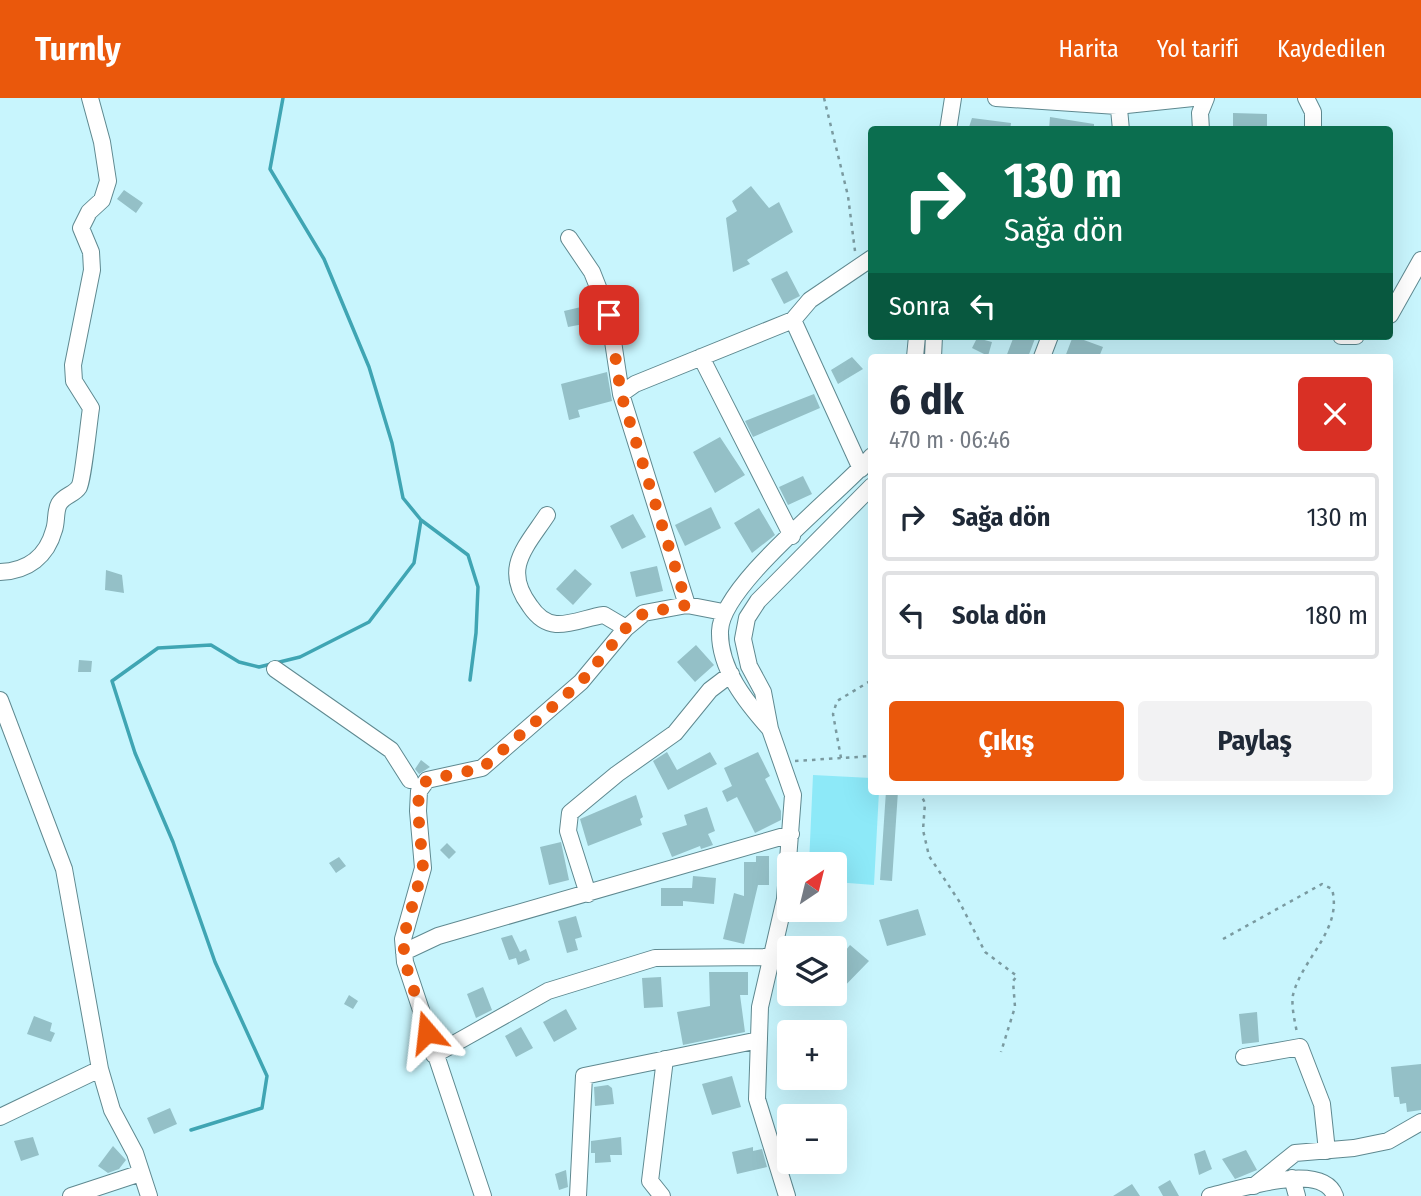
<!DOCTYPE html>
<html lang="tr">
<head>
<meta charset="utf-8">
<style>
	body { margin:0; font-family:"Fira Sans Condensed",sans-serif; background:#f2f2f3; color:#1f2937; height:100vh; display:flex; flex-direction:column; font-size:26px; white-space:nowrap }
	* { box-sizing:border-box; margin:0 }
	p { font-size:23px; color:#747a83 }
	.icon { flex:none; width:38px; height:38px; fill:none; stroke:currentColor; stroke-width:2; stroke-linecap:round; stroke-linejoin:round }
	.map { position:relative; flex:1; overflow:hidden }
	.details { position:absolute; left:868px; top:256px; width:525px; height:441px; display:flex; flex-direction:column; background:#fff; border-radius:7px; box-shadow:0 7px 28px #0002 }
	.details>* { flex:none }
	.guide { position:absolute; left:868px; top:28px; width:525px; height:214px; border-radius:7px; box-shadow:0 7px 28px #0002; background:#0b6e4f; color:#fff; overflow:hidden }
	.needle { width:46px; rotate:35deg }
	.tools { position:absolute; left:777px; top:754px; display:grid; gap:14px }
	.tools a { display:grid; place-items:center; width:70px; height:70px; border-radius:7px; background:#fff; box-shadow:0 7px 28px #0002; font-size:35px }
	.pin { position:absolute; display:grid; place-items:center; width:60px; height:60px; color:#fff; margin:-30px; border-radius:14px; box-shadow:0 4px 10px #0006 }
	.me { position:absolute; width:77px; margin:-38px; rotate:343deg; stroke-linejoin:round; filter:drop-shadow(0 0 5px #0008) }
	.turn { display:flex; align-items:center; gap:24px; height:147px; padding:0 21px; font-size:32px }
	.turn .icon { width:91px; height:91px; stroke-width:2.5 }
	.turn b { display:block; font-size:49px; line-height:60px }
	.then { display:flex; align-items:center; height:66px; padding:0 21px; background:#0003; gap:14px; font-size:26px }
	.round { display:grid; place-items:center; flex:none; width:74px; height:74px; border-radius:7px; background:#f2f2f3 }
	.headline { display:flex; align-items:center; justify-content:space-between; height:119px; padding:0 21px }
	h1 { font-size:42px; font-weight:700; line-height:52px }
	.cta { display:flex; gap:14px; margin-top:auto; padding:14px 21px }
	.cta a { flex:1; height:80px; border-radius:7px; background:#ea580c; color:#fff; font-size:28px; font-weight:700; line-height:80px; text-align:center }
	.cta a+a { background:#f2f2f3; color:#1f2937 }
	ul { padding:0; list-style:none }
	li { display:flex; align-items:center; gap:21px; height:88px; margin:0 14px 10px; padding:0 7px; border:4px solid #e0e1e3; border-radius:7px }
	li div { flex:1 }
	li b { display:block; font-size:26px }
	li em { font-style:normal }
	header { display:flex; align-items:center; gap:42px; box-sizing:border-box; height:98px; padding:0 35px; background:#ea580c; color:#fff }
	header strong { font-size:33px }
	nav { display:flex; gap:38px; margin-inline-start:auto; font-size:24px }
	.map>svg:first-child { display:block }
	.green { fill:#8de9f8 }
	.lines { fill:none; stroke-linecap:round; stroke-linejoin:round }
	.stream { stroke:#3fa5b3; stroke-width:3.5 }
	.building { fill:#94c0c7 }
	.minor-casing { stroke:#5f8990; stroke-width:18 }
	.path { stroke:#7a9aa0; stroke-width:2.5; stroke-dasharray:3.5 5; stroke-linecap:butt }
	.minor { stroke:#fff; stroke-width:16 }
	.route { stroke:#ea580c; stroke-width:12; stroke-dasharray:0 21.6 }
</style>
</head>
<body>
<header>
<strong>Turnly</strong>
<nav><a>Harita</a><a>Yol tarifi</a><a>Kaydedilen</a></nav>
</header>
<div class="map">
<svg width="1421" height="1098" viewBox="0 0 1421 1098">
	<rect width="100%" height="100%" fill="#c8f5fd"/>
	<path class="green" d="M813,677L871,680L872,693H879L874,787L835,784V766H809Z"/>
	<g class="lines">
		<path class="stream" d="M283,0L270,71L324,161L369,269L392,345L403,400L421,422L468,457L478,489L476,535L470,582
			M191,1032L262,1010L267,978L215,864L173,744L135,655L112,583L158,550L211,547L239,564L259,569L300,559L369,524L414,465L421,422"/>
	</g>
	<path class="building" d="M1233,15L1267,16V32H1233Z
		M1050,19L1094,26V32H1049Z
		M972,20L1011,25L1010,32H968Z
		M751,88L769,110L779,104L793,134L747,162L750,166L733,174L726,120L737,113L732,103Z
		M124,92L143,105L136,115L117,101Z
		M787,173L800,198L784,206L771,181Z
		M594,206L599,223L568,229L564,213Z
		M1014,238H1036L1028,259H1006Z
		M1073,238L1103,249L1099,259H1065Z
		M977,240L992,244L988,258L972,250Z
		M852,259L863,271L838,286L831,272Z
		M607,274L612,303L578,312L580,319L569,322L561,286Z
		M814,296L820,310L753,339L745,323Z
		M720,339L745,377L715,395L693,354Z
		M803,378L812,396L788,407L779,389Z
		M711,409L721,430L685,448L675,427Z
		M759,410L775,437L752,455L734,425Z
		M633,416L646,439L622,451L610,428Z
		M657,468L663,493L636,499L630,474Z
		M575,471L592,486L573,507L556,491Z
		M106,472L122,477L124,495L105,492Z
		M696,547L714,567L695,584L677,564Z
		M79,562L92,563L91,574H78Z
		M667,654L677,672L710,654L717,666L668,692L653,663Z
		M758,654L770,678L765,681L781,713V722L755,735L737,699L727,704L722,693L732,688L724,670Z
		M421,662L430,669L419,676L415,671Z
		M886,693H898L892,783L880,782Z
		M636,697L643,719L640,721L642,727L588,748L580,721Z
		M707,709L715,733L708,736L713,747L701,751L700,748L672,759L662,735L687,727L684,717Z
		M561,744L569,782L549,787L540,749Z
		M447,745L456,754L449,761L440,752Z
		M756,758H769V787H758L744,846L723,841L734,795L744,798V764H756Z
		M339,759L346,768L336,775L329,765Z
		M693,778L716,780L714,806L683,803V808H661V790H692Z
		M918,811L926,837L887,848L879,822Z
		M576,818L582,839L575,841L578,852L567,855L558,823Z
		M512,837L520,854L526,851L530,862L518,867L516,860L509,862L501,840Z
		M850,847L869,863L835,898V860L843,850L846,852Z
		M709,874H748V897H740L745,934L683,947L677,914L710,908Z
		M661,879L663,909L644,910L642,880Z
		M483,889L492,912L476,920L467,896Z
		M349,897L358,903L353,911L344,906Z
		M566,911L577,931L554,944L543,924Z
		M1257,914L1259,944L1242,946L1239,916Z
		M34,918L52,925L50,933L55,935L51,944L27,936Z
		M521,929L533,950L516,959L505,938Z
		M1421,966V1012L1407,1014L1406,1005L1400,1006L1399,999H1394L1391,969Z
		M732,978L741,1009L712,1017L702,986Z
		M608,987L612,990L614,1006L595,1008L594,989Z
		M170,1010L177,1026L154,1036L147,1020Z
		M33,1039L39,1057L21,1063L14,1043Z
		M621,1039L622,1057H610L611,1064L595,1065V1055H591V1043Z
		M113,1048L126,1062L119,1071L108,1075L98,1068Z
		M753,1049V1053L762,1051L767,1069L737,1076L732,1054Z
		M1205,1052L1212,1071L1199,1077L1194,1056Z
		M1246,1052L1257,1072L1235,1081L1222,1061Z
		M566,1072L568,1089L559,1092L555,1076Z
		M1170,1082L1179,1098H1163L1158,1089Z
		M1132,1086L1140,1098H1113Z"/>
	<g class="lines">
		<g class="minor-casing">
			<path id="minor" d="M996,0L1117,8L1193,0
				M1118,0L1121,32
				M1306,0L1313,14V32
				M948,32L953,0
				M1201,32L1200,15L1206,0
				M569,140L592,174L609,217L621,296
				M1390,217L1421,162
				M793,222L861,371
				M1341,238H1356
				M701,259L792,438
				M915,259L917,238
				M933,259L934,238
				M1042,259L1050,238
				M547,417C525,450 502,471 530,508C536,517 544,525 556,526C572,527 588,519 604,517L626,530
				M0,474C28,473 47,458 54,432C57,424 55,413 59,406C64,397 74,397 79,389C83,383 89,322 91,310L74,283L73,267L92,172L91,154L81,130L89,114L102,102L108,83L102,44L90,0
				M687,507L621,296L635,286L793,222L810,202L872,160
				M275,571L391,652L410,682
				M0,602L64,771L100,971L112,1012L135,1055L149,1098
				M770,631C746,604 719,571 720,533C721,487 838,397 872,358
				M588,796L568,733L570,715L617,676L675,635L710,592L731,576
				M404,854L438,838L791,736
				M434,957L548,893L655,860L770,859
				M1244,959L1300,949L1322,1006L1327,1053
				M0,1019L100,971
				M1292,1080L1297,1098
				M1254,1088L1295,1055L1354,1050L1388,1043L1421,1024
				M71,1098L141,1075
				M483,1098L405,864L403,841L423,770L418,713L419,693L427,682L482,670L581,584L626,530L644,515L687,507L723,514
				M578,1098L584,978L759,942
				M662,1098L650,1083L665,961
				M787,1098L757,1001L760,909L785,801L793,697L770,631L763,594L749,568L743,541L747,520L758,503L872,388
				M1210,1098C1237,1092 1322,1062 1335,1098"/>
		</g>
		<path class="path" d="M824,0L848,98L855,153
			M841,660L833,616L837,603L872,582
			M795,663L872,658
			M919,693L925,705L923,732L929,758L959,803L985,854L1017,878L1013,883L1015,909L1001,954
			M1223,841L1322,786L1332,791C1343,832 1302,860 1293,897C1291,908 1295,924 1297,935"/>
		<use href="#minor" class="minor"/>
	</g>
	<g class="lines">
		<path class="route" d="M427,934L405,864L403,841L423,770L418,713L419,693L427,682L482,670L581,584L626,530L644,515L687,507L621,296L609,217"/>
	</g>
</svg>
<div class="tools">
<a><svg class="needle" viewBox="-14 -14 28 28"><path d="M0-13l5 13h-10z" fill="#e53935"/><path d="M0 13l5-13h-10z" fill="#747a83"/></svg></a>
<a><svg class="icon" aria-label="layers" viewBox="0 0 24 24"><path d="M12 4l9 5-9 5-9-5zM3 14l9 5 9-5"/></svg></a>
<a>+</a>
<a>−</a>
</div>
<div class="pin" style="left:609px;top:217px;background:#d93025"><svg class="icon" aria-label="arrive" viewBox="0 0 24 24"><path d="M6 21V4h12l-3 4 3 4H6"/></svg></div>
<svg class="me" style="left:427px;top:934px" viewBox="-20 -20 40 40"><path d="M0-17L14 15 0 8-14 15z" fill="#ea580c" stroke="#fff" stroke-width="4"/></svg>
<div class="guide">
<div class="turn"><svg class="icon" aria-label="right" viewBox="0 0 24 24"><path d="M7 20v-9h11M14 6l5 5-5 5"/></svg><div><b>130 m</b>Sağa dön</div></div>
<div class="then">Sonra<svg class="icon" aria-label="left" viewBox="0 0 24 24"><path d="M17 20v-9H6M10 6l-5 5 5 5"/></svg></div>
</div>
<section class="details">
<div class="headline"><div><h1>6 dk</h1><p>470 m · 06:46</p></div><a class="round" style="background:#d93025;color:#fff"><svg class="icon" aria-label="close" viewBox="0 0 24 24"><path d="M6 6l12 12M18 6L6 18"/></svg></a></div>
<ul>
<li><svg class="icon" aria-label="right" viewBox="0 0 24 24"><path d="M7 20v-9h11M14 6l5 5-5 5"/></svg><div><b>Sağa dön</b></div><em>130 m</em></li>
<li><svg class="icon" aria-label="left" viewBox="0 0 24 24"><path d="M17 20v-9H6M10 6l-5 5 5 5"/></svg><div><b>Sola dön</b></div><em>180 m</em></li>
</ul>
<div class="cta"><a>Çıkış</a><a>Paylaş</a></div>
</section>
</div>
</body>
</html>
